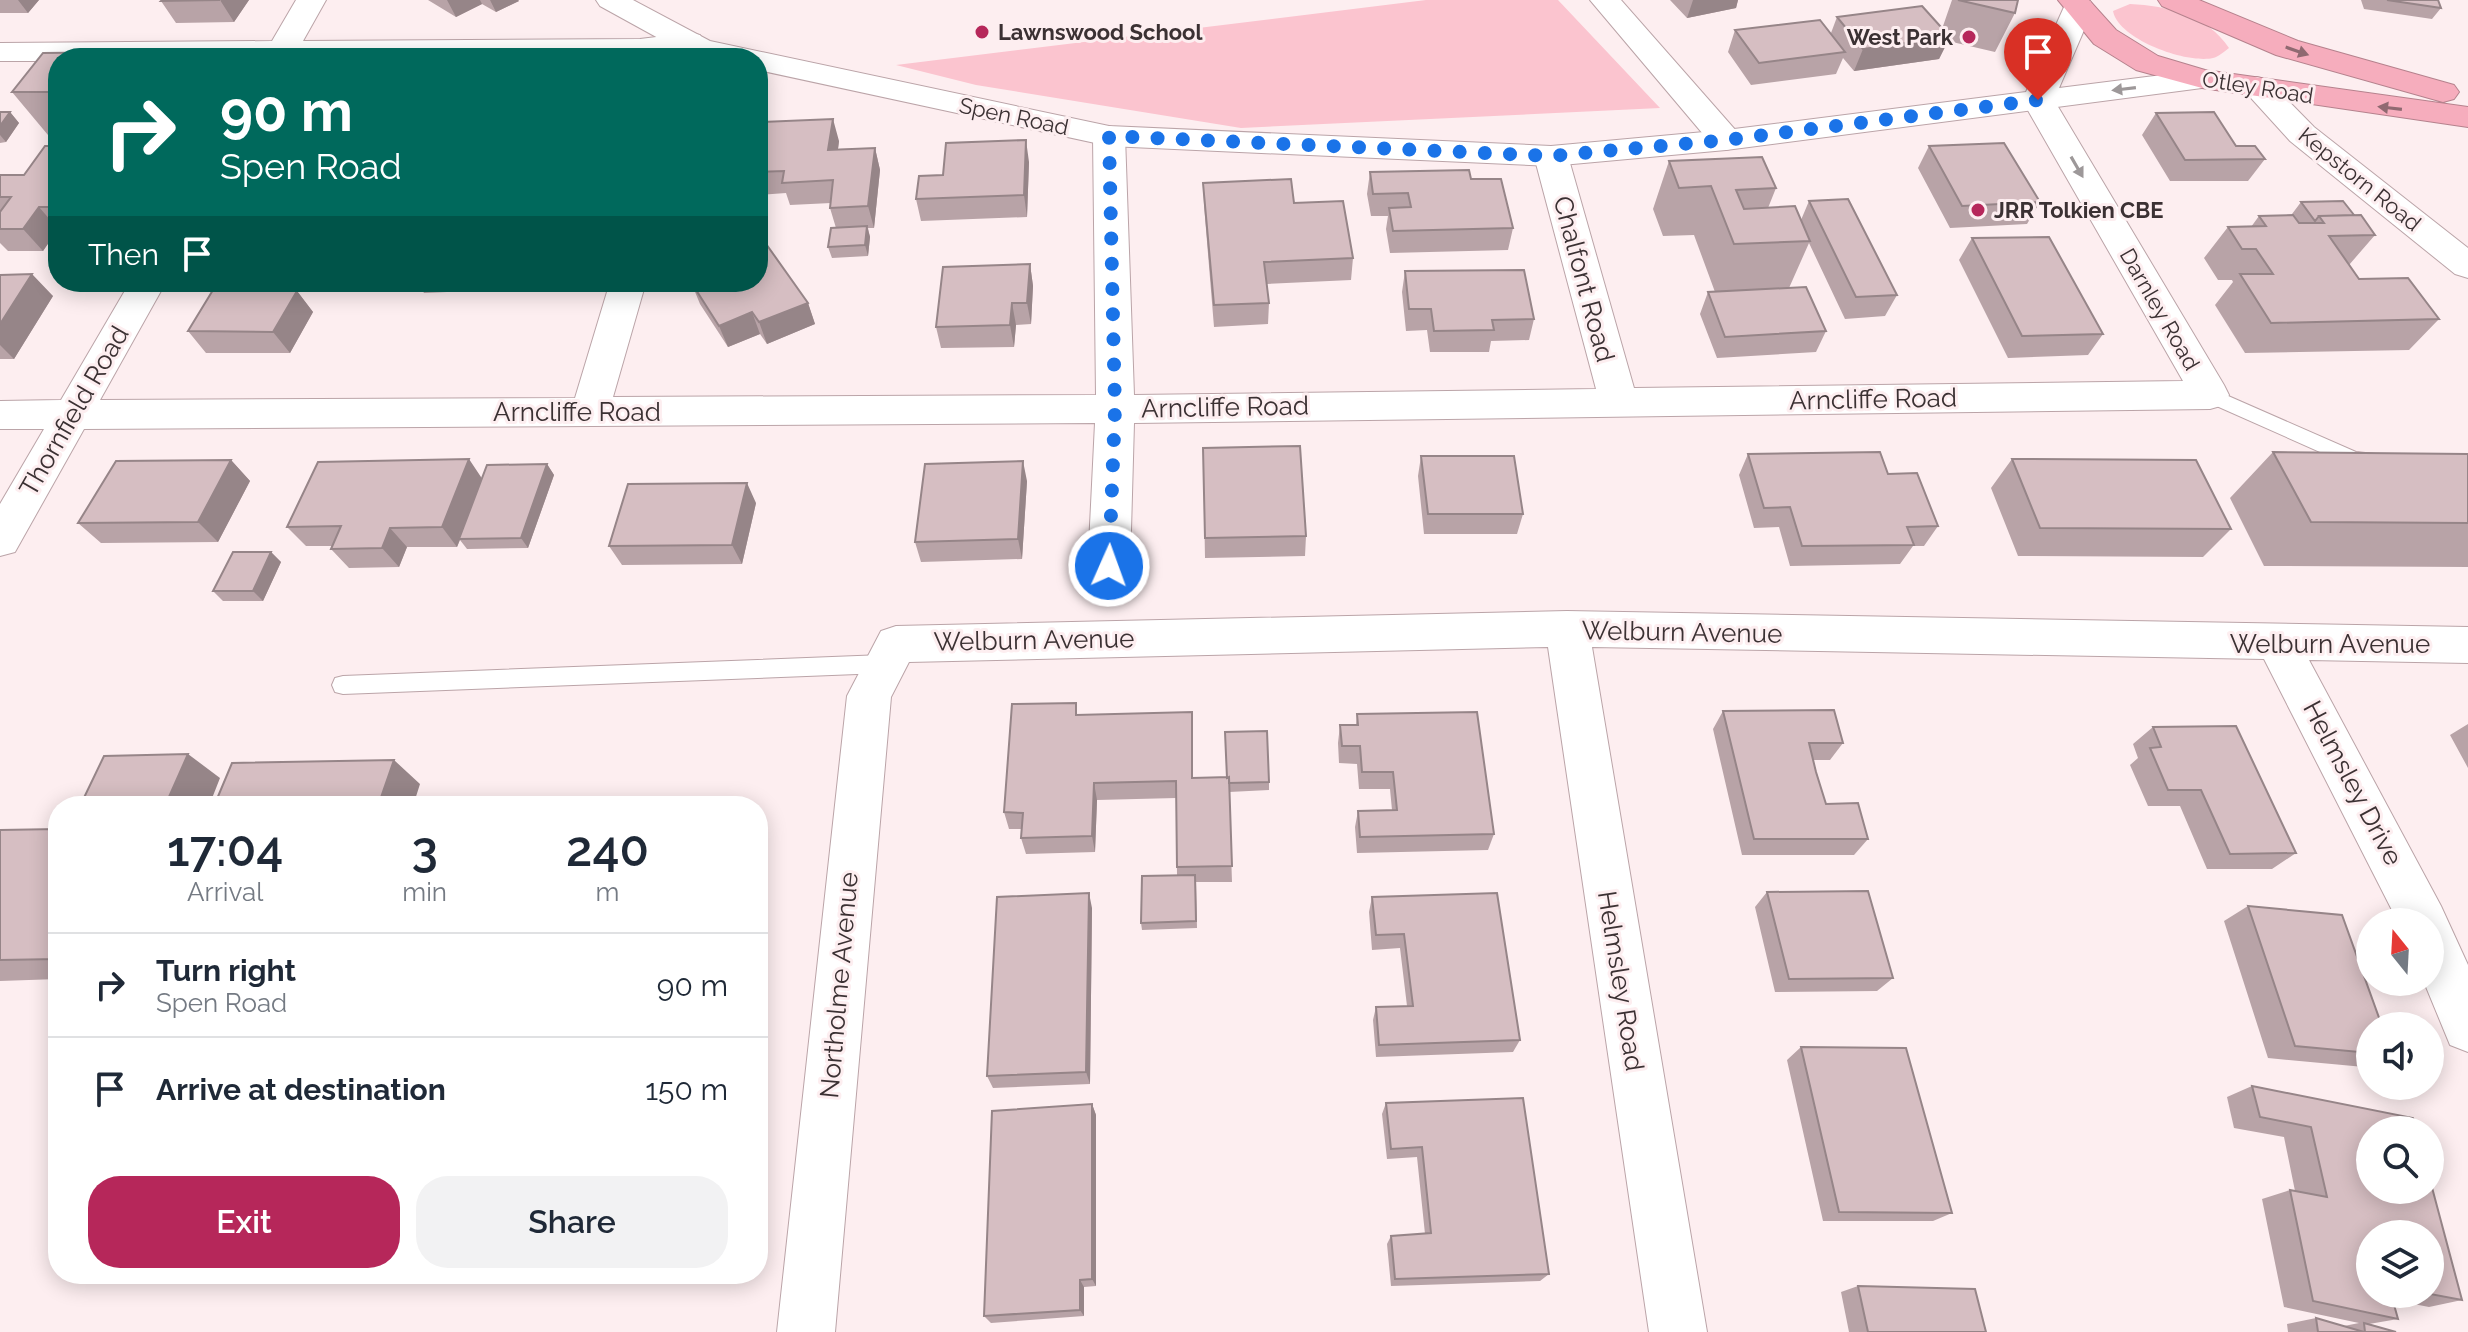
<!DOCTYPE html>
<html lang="en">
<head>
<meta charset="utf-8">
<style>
	body { margin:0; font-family:Raleway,sans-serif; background:#f2f2f3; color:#1f2937; height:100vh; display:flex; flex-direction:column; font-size:30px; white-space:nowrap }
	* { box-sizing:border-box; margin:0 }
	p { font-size:26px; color:#747a83 }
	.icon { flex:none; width:44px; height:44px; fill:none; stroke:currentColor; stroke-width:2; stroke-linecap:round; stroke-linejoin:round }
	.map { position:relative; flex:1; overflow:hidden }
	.side { position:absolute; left:48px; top:796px; width:720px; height:488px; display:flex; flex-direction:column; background:#fff; border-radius:32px; box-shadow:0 4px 20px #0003 }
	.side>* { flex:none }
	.guide { position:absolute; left:48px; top:48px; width:720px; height:244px; border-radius:32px; box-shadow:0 4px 20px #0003; background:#00695c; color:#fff; overflow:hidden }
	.needle { width:52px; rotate:342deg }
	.buttons { position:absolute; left:2356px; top:908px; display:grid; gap:16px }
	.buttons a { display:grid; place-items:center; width:88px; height:88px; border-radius:50%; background:#fff; box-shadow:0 4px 20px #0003; font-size:40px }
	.pin { position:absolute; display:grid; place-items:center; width:68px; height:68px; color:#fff; margin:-82px -34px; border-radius:50% 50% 50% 0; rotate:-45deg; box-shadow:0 0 8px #0007 }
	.pin .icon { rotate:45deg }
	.me { position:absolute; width:88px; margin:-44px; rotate:2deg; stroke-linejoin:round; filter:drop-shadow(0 0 6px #0008) }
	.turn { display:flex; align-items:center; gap:28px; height:168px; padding:0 40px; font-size:36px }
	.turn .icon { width:104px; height:104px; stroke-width:2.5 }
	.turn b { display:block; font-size:56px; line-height:68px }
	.then { display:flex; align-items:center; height:76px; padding:0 40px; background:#0003; gap:16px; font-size:30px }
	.eta { display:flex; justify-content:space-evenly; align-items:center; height:136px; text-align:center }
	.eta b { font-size:48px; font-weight:600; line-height:56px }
	.primary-button { display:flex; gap:16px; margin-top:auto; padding:16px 40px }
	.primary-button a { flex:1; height:92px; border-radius:32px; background:#b6275a; color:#fff; font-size:32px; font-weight:600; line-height:92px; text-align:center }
	.primary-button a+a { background:#f2f2f3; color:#1f2937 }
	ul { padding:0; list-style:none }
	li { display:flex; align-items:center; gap:24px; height:104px; padding:0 40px; border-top:2px solid #e0e1e3 }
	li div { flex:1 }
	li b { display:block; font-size:30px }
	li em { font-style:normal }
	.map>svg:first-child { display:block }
	.green { fill:#fbc4cf }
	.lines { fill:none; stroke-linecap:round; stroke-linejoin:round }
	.lane-casing { stroke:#bba4a8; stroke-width:2 }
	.street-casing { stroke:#bba4a8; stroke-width:2 }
	.secondary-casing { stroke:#bba4a8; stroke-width:2 }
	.highway-casing { stroke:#b5828d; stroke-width:2 }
	.lane { fill:#fff; fill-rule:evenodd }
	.street { fill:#fff; fill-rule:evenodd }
	.secondary { fill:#fff; fill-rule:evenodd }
	.highway { fill:#f6adbd; fill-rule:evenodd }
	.wall { fill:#b8a3a7; fill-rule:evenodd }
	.shaded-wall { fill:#968588 }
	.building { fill:#d6bec2; stroke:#968588; stroke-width:2 }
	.oneway { fill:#8f6971 }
	.oneway2 { fill:#9d9899 }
	.route { stroke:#1a73e8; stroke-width:14; stroke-dasharray:0 25.2 }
	.poi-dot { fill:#b6275a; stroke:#fdeef0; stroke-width:3 }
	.labels { text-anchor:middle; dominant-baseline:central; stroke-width:6; stroke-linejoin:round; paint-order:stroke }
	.far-poi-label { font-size:22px; font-weight:bold; fill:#3b3133; stroke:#fdeef0; text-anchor:start }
	.far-street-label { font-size:22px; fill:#3b3133; stroke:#fdeef0 }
	.street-label { font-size:26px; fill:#3b3133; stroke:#fdeef0 }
</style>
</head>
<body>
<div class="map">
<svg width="2468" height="1332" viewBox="0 0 2468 1332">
	<rect width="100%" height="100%" fill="#fdeef0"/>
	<path class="green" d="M1426,0H1558L1660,108L1241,128L976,85L896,65Z
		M2130,4C2168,6 2207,15 2229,48C2225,51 2218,57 2213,58C2186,64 2118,39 2113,11Z"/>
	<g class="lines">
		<g class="lane-casing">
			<path id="lane" d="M2210,388L2356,452L2375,454L2378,459L2368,466L2347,464L2203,400L2200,395Z
				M883,655L891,657L894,664L891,671L883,673L343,694L335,692L332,685L335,678L343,676Z"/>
		</g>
		<g class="street-casing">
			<path id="street" d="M296,0H326L303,41L640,39L689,33L700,35L704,42L700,49L640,57L58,58V61H0V43L272,41Z
				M1590,0H1621L1738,133L1742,140L1738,147L1726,150L1714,147Z
				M2257,77L2268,80L2314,127L2468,248V278L2455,274L2290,141L2241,87L2246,80Z
				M2038,90L2049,93L2054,100L2224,385L2229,395L2224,405L2210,409L1134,423L1130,566L1124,578L1109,583L1094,578L1088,566L1095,423L84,429L15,552L0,556V504L44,429H0V401L61,400L130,282H166L100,400L575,398L610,282H646L613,397L1096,395L1093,136L1097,129L1109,126L1121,129L1125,136L1134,395L1596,389L1534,156L1539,149L1551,146L1563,149L1568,156L1634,388L2183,381L2022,100L2027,93Z
				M1567,611L2468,627V663L2309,660L2441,906L2468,965V1052L2450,1045L2424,982H2430V922H2398L2264,659L1592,647L1707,1332H1649L1548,647L909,662L891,697L835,1332H777L847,696L881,631L896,626Z"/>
		</g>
		<g class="secondary-casing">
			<path id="secondary" d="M596,0H633L710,41L1109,126L1551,146L1726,130L2026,92L2064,7L2071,0L2090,1L2094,7L2059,88L2202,70L2213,72L2218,79L2213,86L2202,88L1726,150L1551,166L1109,146L758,70V58L689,55L600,6Z"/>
		</g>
		<g class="highway-casing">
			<path id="highway" d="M2058,0H2089L2116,30L2158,56L2205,70L2468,107V127L2202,88L2136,70L2094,44Z
				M2158,0H2199L2298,41L2454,85L2459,92L2454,99L2443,102L2276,55L2162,6Z"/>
		</g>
		<use href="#lane" class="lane"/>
		<use href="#street" class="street"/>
		<use href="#secondary" class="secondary"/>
		<use href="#highway" class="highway"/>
	</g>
	<path class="wall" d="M0,0H39L28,13H0Z
		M249,0L234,22L176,23L161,1Z
		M428,0H518L519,1L496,12L482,4L456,17Z
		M1670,0H1738L1736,8L1687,18Z
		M1952,0H2018L2015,13L1995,52L1948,41L1939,59L1854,71L1843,58L1836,74L1751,85L1728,52L1735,30L1831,33L1837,17L1942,29Z
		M2361,0H2438L2441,8L2432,19L2364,9Z
		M139,52L143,58H58V141H53L12,92L43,53Z
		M0,112H10L19,123L6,142L0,143Z
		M2156,113L2236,146L2265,159L2248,181H2170L2142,135Z
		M758,131L839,141L838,149L875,148L880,170L874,228H868L870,237L868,256L832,258L828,247L836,228L830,208L831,203L790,205L786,193L758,195Z
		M58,146V229L43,251H8L0,243V175H24Z
		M1929,146L2040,202L2027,224L1950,228L1918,168Z
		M1669,161L1776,188L1768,208L1801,220L1809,201L1897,295L1885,316L1845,319L1809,243L1789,288L1826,331L1816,352L1717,358L1700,314L1708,292H1715L1694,235L1663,236L1653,209Z
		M1029,162L1027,217L921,221L916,199L943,175Z
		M1370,172L1471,179L1513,228L1508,250L1390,253L1386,229L1388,216H1371L1367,194Z
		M1203,183L1294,203L1353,258L1351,280L1267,284L1269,303L1268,324L1214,327L1204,205Z
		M2301,202L2354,215L2375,235L2349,265L2359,279L2439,319L2409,350L2245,353L2215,305L2233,282L2232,280H2218L2204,258L2228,227H2251L2259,216L2293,215L2292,214Z
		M1972,238L2103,334L2088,355L2008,358L1959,260Z
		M1030,264L1033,286L1031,324L1016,325L1014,347L941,348L936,327Z
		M1405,271L1534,319L1529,340L1491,341L1489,352H1430L1427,330L1406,331L1402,292Z
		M0,275L53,296L14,359H0Z
		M417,282H541L539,288L424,293Z
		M691,282L808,303L815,324L767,344L760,334L728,347L700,304Z
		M297,291L313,312L290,353H206L188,331Z
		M1203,448L1306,536L1305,556L1205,558Z
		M2273,452L2468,454V567L2264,566L2230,498Z
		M1748,454L1888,474L1938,526L1924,546H1913L1900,564L1790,566L1779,527L1754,528L1739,475Z
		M1421,456L1523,514L1517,534H1424L1418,476Z
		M2012,459L2231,529L2203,557L2018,556L1991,488Z
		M231,460L250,481L218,542L101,543L78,523Z
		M547,464L554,475L528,548L467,549L460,540L457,547H407L399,567L349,568L331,549L332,546H306L287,527L482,479Z
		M1027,481L1022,559L921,562L915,542Z
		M756,503L742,564L622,565L609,546Z
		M271,552L281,562L263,601H223L213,591Z
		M1723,711L1843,743L1830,760H1813L1826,804L1868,839L1854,855H1742L1713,729Z
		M1357,714L1494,834L1488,850L1357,853L1355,827L1358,811L1392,810L1390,789H1359L1357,764L1339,763L1338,743L1340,725H1356Z
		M1078,715L1193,730V778L1269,782V790L1229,792L1232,882H1196L1197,928L1142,930L1141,923L1177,875L1176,798L1097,800L1095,852L1026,854L1021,838L1022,829H1009L1004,812Z
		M2468,724V768L2450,735Z
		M2153,727L2296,853L2272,869H2207L2180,806H2148L2130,765L2138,758L2133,744Z
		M58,829V979L0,981V830Z
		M1767,892L1893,978L1877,991L1775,992L1755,907Z
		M1372,897L1520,1040L1513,1052L1376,1057L1373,1020L1376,1007L1407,1006L1400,948L1372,950L1369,912Z
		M2248,906L2370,1026V1064L2364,1067L2268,1058L2224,921Z
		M1092,908L1090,1084L993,1088L987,1076Z
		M1801,1047L1952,1213L1933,1221H1823L1787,1060Z
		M2252,1086L2413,1118L2462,1300L2429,1307L2393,1300L2398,1319L2369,1324L2396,1332H2288L2287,1324L2316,1318L2344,1326L2359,1323L2284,1307L2262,1199L2290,1190L2295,1191L2284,1137L2234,1128L2227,1097ZM2430,1234V1294H2370Z
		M1386,1103L1549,1274L1540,1281L1391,1286L1387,1244L1391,1236L1425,1234L1417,1157L1387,1159L1382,1114Z
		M1092,1104L1096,1115V1286L1084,1287V1316L991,1323L984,1316Z
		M1858,1286L1986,1332H1849L1841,1292Z"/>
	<path class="shaded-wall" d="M18,0H39L28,13Z
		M220,0H249L234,22Z
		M447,0H480L482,4L456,17Z
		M490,0H518L519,1L496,12Z
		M1693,0H1738L1736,8L1687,18Z
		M1950,37L1939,59L1854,71L1863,49Z
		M139,52L143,58H135Z
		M10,112L19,123L6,142L0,135V126Z
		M833,119L839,141L835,172L828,150Z
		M1026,140L1029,162L1027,217L1024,195Z
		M875,148L880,170L874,228L868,206Z
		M39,207L58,229L43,251L23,229Z
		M867,226L870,237L868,256L865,245Z
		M1030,264L1033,286L1031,324L1027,303Z
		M32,274L53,296L14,359L0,345V324Z
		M297,291L313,312L290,353L273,332Z
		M808,303L815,324L767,344L759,322Z
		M1012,303L1016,325L1014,347L1010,325Z
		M752,312L760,334L728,347L719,326Z
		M469,459L483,480L457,547L442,527Z
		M231,460L250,481L218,542L198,522Z
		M1023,461L1027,481L1022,559L1018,539Z
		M547,464L554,475L528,548L521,538Z
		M747,483L756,503L742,564L732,545Z
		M390,528L407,547L399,567L382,548Z
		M271,552L281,562L263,601L253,591Z
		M188,754L220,778L209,806H165Z
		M394,760L420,784L413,806H378Z
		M1094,783L1097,800L1095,852L1092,836Z
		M1089,893L1092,908L1090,1084L1086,1072Z
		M1092,1104L1096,1115V1286L1092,1279Z
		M1080,1280L1084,1287V1316L1080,1310Z"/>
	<path class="building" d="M162,0H220L161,1Z
		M1958,0H2018L2015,13Z
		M2387,0H2438L2441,8Z
		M1922,6L1950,37L1863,49L1837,17Z
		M1820,20L1845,52L1759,63L1735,30Z
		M139,52L135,58H58V92H12L43,53Z
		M0,112H10L0,126Z
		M2214,112L2236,146H2255L2265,159L2185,160L2156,113Z
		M833,119L828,150L875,148L868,206L830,208L833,180L782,183L784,171L758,172V131L760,122Z
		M1026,140L1024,195L916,199L919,176L943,175L946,143Z
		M2004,143L2040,202L1962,206L1929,146Z
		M45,146H58V207H39L23,229H0V212L11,197H0V175H24Z
		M1762,157L1776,188L1736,190L1744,209L1795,206L1810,241L1734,244L1711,186L1679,188L1669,161Z
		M1469,170L1471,179H1501L1513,228L1393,231L1389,208L1411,207L1408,193L1373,194L1370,172Z
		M1291,179L1294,203L1343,201L1353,258L1264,262L1269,303L1214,305L1203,183Z
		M1848,199L1897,295L1856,297L1809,201Z
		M2343,201L2354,215L2319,216L2315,221L2301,202Z
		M2293,215L2299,223H2324L2319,216L2361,215L2375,235L2329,236L2359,279L2408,278L2439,319L2271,323L2240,274H2273L2256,249H2242L2228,227L2266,226L2259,216Z
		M867,226L865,245L828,247L831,228Z
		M2049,237L2103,334L2022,336L1972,238Z
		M764,241L808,303L759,322L752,312L719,326L691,282H758V243Z
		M1030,264L1027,303H1012L1010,325L936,327L943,267Z
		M1524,270L1534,319L1492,320L1494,330L1434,331L1431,309H1409L1405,271Z
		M32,274L0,324V275Z
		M1806,287L1826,331L1725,337L1708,292Z
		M213,290L297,291L273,332L188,331Z
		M1300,446L1306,536L1205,538L1203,448Z
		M1880,452L1888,474L1917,473L1938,526L1907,527L1914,545L1802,546L1790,507L1764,508L1748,454Z
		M2273,452L2468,454V523L2311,522Z
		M1421,456H1514L1523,514H1428Z
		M469,459L442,527L390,528L382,548L331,549L341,526L287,527L318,462Z
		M2012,459L2196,460L2231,529L2040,528Z
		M231,460L198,522L78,523L116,461Z
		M1023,461L1018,539L915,542L925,464Z
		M547,464L521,538L459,539L487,465Z
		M747,483L732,545L609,546L628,484Z
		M233,552H271L253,591H213Z
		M1076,703V715L1192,712V778L1229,777L1232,866L1177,867L1176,781L1094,783L1092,836L1021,838L1023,813L1004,812L1012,704Z
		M1834,710L1843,743H1809L1816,772L1826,804L1858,803L1868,839H1754L1723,711Z
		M1477,712L1494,834L1360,837L1358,811L1397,810L1393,772H1362L1360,746H1342L1340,725H1358L1357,714Z
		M2236,726L2296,853L2230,854L2201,790H2168L2150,748L2161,747L2153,727Z
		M1267,731L1269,782L1229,783V777L1227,778L1225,732Z
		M188,754L165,806H80L104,756Z
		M394,760L378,806H214L232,763Z
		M58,829V959L0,960V830Z
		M1195,875L1196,921L1141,923L1142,876Z
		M1868,891L1893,978L1789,979L1767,892Z
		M1089,893L1086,1072L987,1076L997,897Z
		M1497,893L1520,1040L1379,1045L1376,1007L1413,1006L1404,934L1376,935L1372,897Z
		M2248,906L2342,915L2382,1026H2370V1053L2295,1046Z
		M1801,1047L1906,1048L1952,1213L1839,1212Z
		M2252,1086L2413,1118L2417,1130H2370V1190H2430V1180L2462,1300L2430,1294V1234H2370V1294H2391L2398,1319L2313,1301L2290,1190L2327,1197L2311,1127L2260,1117Z
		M1523,1098L1549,1274L1395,1279L1391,1236L1431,1233L1422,1147L1391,1149L1386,1103Z
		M1092,1104V1279L1080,1280V1310L984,1316L992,1111Z
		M1858,1286L1975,1289L1986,1332H1868Z
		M2316,1318L2364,1332H2318Z
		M2364,1323L2396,1332H2365Z"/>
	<defs><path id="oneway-solid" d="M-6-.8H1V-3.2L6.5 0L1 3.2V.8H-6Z" transform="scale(2)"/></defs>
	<g class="oneway">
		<use href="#oneway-solid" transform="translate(2297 51) rotate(19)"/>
		<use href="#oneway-solid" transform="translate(2390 108) rotate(-173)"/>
	</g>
	<g class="oneway2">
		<use href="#oneway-solid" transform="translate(2124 89) rotate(173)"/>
		<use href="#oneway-solid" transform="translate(2077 167) rotate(60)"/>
	</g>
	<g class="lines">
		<path class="route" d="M1109,566L1115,409L1109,136L1551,156L1726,140L2038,100"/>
	</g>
	<g class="poi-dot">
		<circle cx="982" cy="32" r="8"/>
		<circle cx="1969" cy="37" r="8"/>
		<circle cx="1978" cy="210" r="8"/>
	</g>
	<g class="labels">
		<g class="far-poi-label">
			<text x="998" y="32">Lawnswood School</text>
			<text x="1953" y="37" text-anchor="end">West Park</text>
			<text x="1994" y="210">JRR Tolkien CBE</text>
		</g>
		<g class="far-street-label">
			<text transform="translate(2258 87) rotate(9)">Otley Road</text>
			<text transform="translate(1014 116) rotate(12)">Spen Road</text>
			<text transform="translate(2360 179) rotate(39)">Kepstorn Road</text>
			<text transform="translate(2160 309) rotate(60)">Darnley Road</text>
		</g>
		<g class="street-label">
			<text transform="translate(1584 279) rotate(75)">Chalfont Road</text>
			<text transform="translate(1873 399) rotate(-1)">Arncliffe Road</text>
			<text transform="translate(1225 407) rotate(-1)">Arncliffe Road</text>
			<text transform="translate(74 411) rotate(-60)">Thornfield Road</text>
			<text x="577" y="412">Arncliffe Road</text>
			<text transform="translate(1682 632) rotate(1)">Welburn Avenue</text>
			<text transform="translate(1034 640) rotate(-1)">Welburn Avenue</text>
			<text x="2330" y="644">Welburn Avenue</text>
			<text transform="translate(2353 783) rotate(62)">Helmsley Drive</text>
			<text transform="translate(1621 981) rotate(81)">Helmsley Road</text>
			<text transform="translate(839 985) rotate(-85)">Northolme Avenue</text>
		</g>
	</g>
</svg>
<div class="buttons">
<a><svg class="needle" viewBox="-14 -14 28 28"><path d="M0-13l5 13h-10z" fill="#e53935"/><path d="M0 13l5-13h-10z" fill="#747a83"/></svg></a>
<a><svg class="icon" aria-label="sound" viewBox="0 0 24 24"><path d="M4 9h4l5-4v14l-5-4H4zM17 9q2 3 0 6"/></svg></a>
<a><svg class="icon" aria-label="search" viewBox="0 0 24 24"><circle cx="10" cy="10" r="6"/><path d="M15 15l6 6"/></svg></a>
<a><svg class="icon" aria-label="layers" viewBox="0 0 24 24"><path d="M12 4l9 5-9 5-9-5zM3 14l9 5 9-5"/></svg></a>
</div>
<div class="pin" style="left:2038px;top:100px;background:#d93025"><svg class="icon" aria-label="arrive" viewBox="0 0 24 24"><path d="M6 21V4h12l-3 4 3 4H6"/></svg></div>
<svg class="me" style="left:1109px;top:566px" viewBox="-20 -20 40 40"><circle r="17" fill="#1a73e8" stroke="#fff" stroke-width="3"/><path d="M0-11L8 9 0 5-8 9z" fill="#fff"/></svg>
<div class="guide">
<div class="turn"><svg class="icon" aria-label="right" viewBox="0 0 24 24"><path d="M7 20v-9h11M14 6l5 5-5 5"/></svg><div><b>90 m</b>Spen Road</div></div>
<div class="then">Then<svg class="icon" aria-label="arrive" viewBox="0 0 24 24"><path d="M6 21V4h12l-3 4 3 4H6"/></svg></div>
</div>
<section class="side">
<div class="eta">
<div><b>17:04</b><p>Arrival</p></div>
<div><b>3</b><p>min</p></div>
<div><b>240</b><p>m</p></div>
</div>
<ul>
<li><svg class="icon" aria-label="right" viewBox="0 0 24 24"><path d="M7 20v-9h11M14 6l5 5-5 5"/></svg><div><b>Turn right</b><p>Spen Road</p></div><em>90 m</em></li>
<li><svg class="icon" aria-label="arrive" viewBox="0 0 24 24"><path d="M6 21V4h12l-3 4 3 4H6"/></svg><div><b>Arrive at destination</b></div><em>150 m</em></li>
</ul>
<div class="primary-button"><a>Exit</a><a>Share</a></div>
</section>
</div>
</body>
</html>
